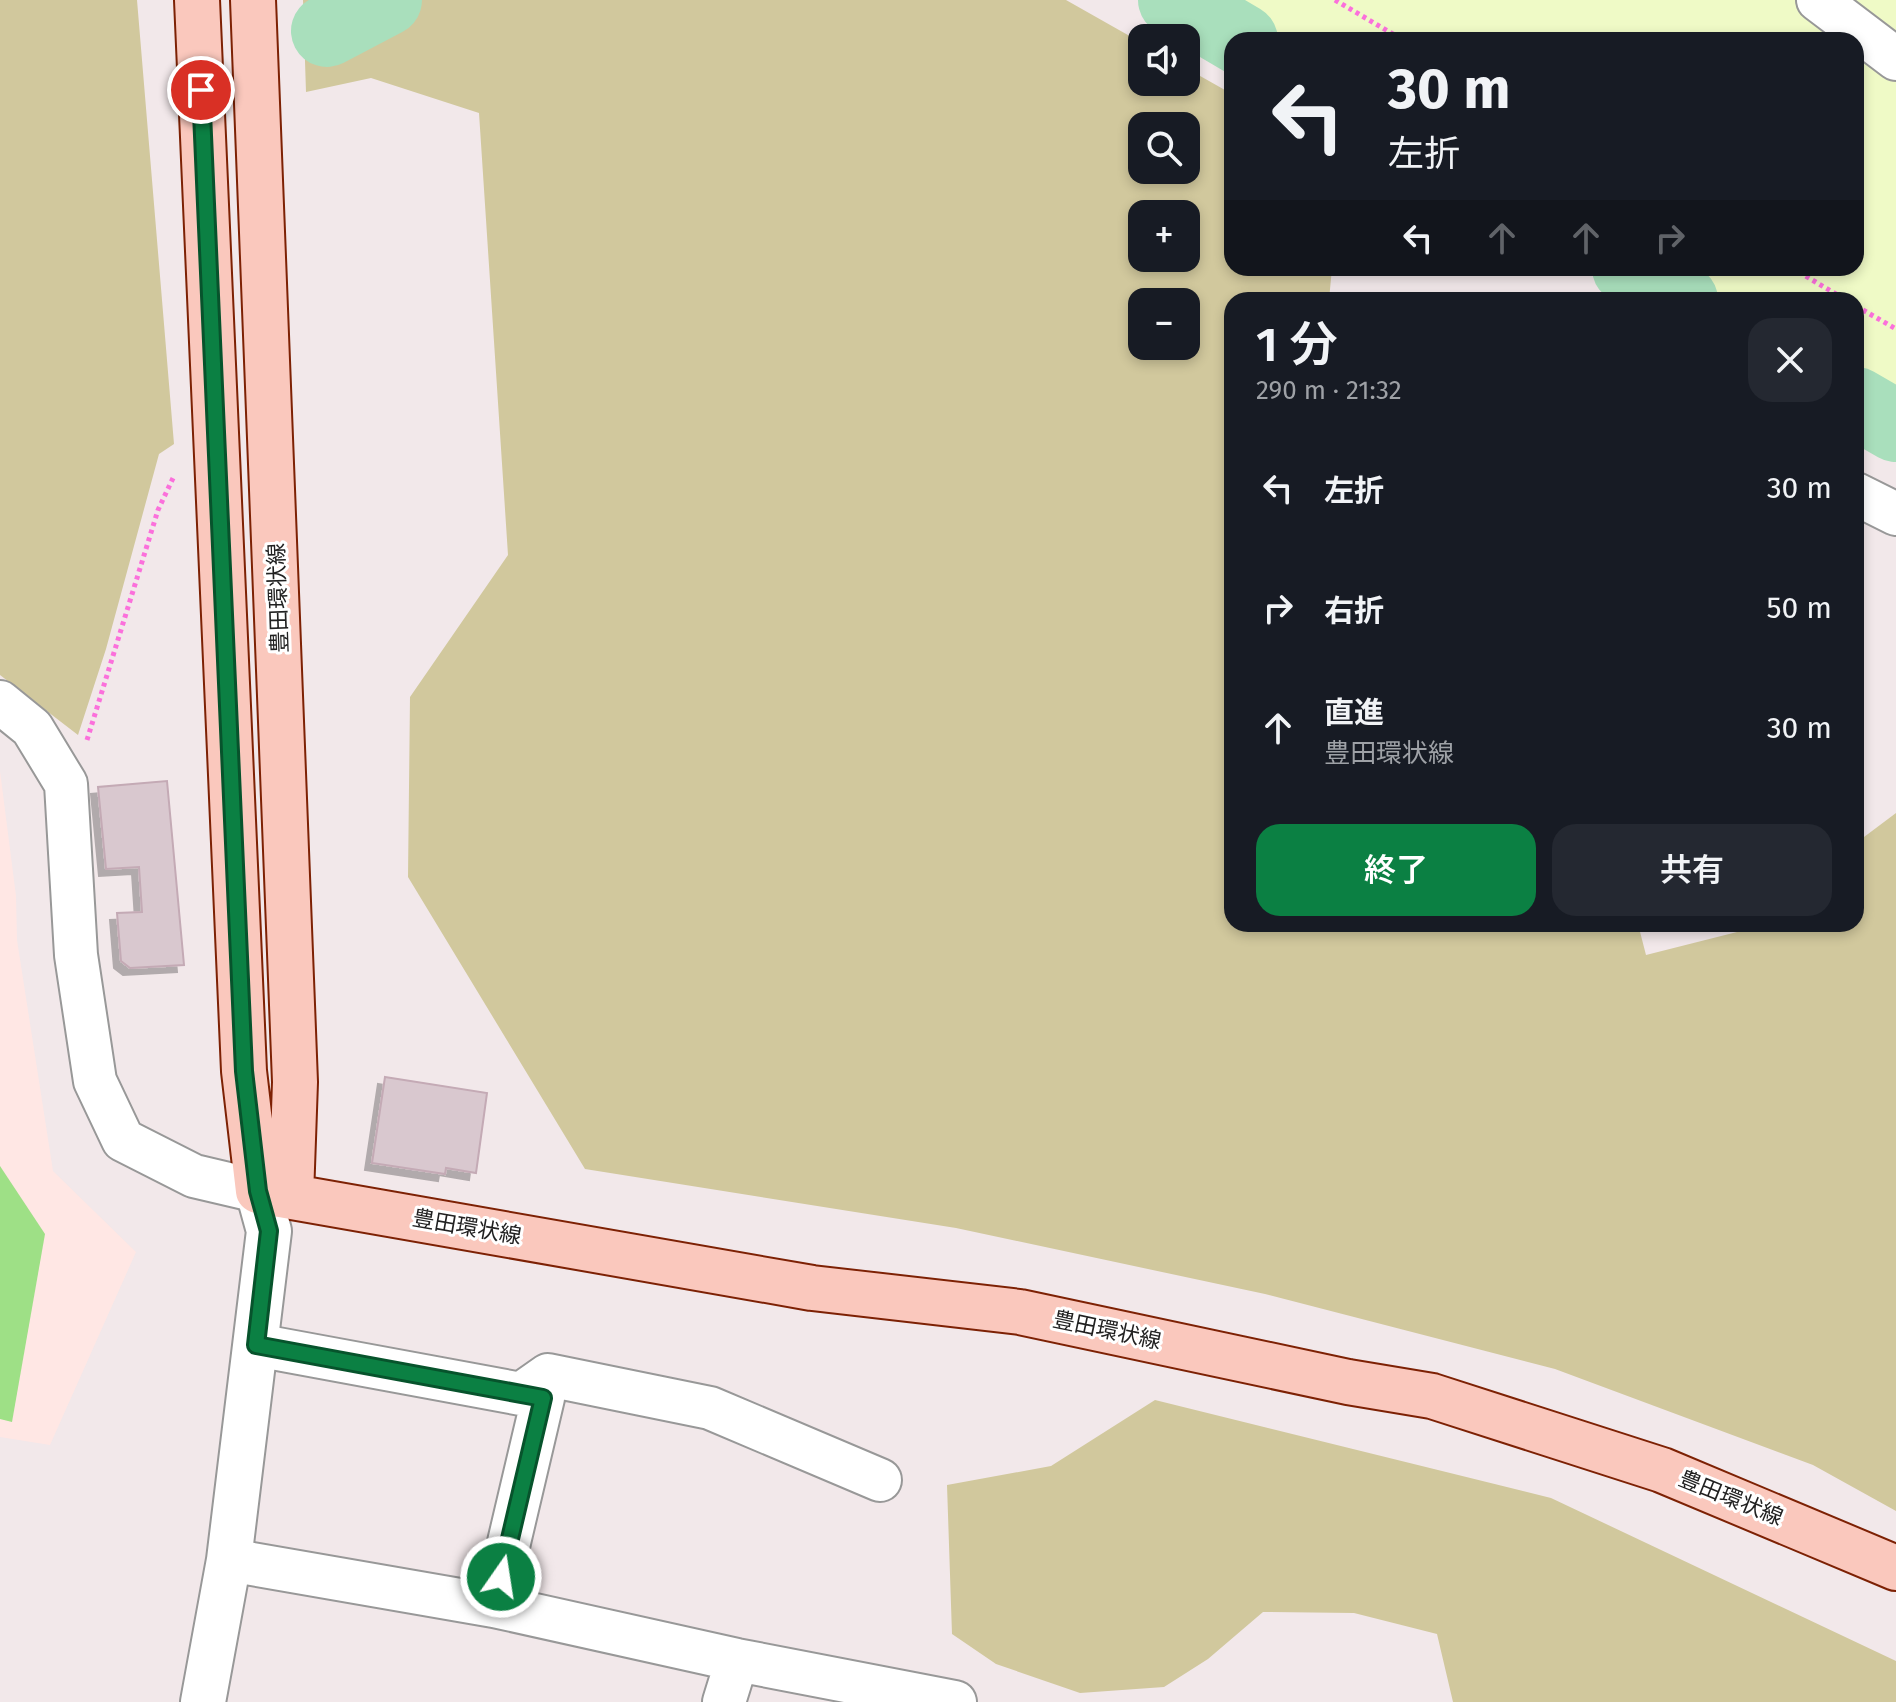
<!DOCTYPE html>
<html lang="ja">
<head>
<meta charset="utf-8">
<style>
	body { margin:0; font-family:"Fira Sans","Noto Sans JP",sans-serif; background:#242831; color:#f1f3f6; height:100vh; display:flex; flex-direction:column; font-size:30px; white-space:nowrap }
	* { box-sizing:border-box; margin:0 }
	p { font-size:26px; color:#9ea1a6 }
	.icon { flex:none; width:44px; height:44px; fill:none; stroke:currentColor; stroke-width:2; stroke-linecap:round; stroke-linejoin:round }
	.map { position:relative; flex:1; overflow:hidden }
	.sheet { position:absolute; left:1224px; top:292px; width:640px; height:640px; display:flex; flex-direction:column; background:#171b24; border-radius:24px; box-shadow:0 4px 12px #0003 }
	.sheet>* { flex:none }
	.banner { position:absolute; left:1224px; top:32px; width:640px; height:244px; border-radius:24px; box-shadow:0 4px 12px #0003; background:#171b24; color:#f1f3f6; overflow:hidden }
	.tools { position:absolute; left:1128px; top:24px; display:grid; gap:16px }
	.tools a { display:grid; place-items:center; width:72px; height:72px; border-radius:16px; background:#171b24; box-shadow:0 4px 12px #0003; font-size:40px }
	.pin { position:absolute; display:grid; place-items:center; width:68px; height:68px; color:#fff; margin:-34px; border:4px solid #fff; border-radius:50%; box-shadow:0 2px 8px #0007 }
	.me { position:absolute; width:88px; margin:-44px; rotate:13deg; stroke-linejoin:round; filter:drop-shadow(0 0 6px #0008) }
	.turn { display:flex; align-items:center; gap:28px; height:168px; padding:0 32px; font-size:36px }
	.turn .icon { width:104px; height:104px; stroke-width:2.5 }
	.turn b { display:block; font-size:56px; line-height:68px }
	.lanes { display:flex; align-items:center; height:76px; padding:0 32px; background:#0003; justify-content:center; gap:40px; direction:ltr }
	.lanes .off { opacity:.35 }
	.round { display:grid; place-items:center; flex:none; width:84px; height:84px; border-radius:24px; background:#242831 }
	.overview { display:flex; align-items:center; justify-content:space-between; height:136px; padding:0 32px }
	h1 { font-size:48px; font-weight:600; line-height:60px }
	.action { display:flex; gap:16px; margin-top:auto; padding:16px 32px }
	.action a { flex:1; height:92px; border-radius:24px; background:#0b8043; color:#fff; font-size:32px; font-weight:600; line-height:92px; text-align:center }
	.action a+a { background:#242831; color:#f1f3f6 }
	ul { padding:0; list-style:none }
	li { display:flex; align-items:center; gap:24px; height:120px; padding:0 32px }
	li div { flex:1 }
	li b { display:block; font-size:30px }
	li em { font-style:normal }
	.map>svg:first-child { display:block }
	.education { fill:#ffe7e4 }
	.forest { fill:#d1c89d; fill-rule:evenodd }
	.park { fill:#effac6 }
	.pitch { fill:#9ee086 }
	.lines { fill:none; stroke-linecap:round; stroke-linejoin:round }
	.river { stroke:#a9dfbc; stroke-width:72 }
	.building { fill:#d9c8cf; stroke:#c4aab5; stroke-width:2; filter:url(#shadow) }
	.minor-casing { stroke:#989898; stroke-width:46 }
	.tertiary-casing { stroke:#989898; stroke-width:48 }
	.secondary-casing { stroke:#7d2104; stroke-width:48 }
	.path { stroke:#fb70db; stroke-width:5; stroke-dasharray:4 4; stroke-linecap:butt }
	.minor { stroke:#fff; stroke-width:42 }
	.tertiary { stroke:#fff; stroke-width:44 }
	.secondary { stroke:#fac8bd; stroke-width:44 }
	.route-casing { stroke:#07532c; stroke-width:20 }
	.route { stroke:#0b8043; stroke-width:14 }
	.labels { text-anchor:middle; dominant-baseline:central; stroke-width:6; stroke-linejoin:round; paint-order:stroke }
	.street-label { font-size:22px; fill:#212121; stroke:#fff }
</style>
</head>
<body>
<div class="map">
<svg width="1896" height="1702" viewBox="0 0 1896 1702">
	<defs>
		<filter id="shadow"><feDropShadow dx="-7" dy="7" stdDeviation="0" flood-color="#0004"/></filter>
	</defs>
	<rect width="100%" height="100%" fill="#f2e8ea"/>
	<path class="education" d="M0,771L16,896L17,940L53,1171L136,1252L50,1445L0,1437Z"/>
	<path class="forest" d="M0,0H137L174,444L159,454L106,649L78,735L0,675Z
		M303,0H1066L1142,43V82H1186V68L1232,94V268H1332L1329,300H1232V924H1638L1646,955L1737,932L1748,924H1856V843L1896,813V1511L1813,1465L1555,1369L1265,1294L956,1228L585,1169L408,877L410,697L508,555L479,113L371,78L306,92ZM1142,126H1186V170H1142ZM1142,214H1186V258H1142ZM1142,302H1186V346H1142Z
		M1155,1400L1551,1498L1896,1661V1702H1453L1437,1634L1354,1613L1263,1612L1208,1659L1164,1687L1080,1693L996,1664L952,1634L947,1485L1051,1466Z"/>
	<path class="park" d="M1148,0H1896V446L1856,423V300H1646L1592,268H1856V40H1232V51Z"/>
	<path class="pitch" d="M0,1166L45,1234L12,1422L0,1419Z"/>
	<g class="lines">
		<path class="river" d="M1174,0L1242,40
			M327,31L386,0
			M1628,268L1682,300
			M1856,403L1896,426"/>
	</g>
	<path class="building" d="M167,781L184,965L130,968L121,961L117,913L142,912L139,867L106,869L98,787Z
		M385,1077L487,1093L476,1173L446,1168L445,1174L372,1163Z"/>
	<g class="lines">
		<g class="minor-casing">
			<path id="minor" d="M1818,0L1896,59
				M1856,494L1896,514
				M0,702L32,728L66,784L76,955L95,1081L123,1140L194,1176L258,1191
				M256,1345L543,1398L494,1606
				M521,1394L548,1375L710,1408L880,1480
				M229,1560L494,1606L737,1660L955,1702
				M724,1702L737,1660"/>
		</g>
		<g class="tertiary-casing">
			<path id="tertiary" d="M203,1702L229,1560L269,1231L258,1191"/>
		</g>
		<g class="secondary-casing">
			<path id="secondary" d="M197,0L244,1071L258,1191L812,1288L1020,1312L1348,1382L1432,1396L1662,1470L1896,1568
				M253,0L295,1082L291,1196"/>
		</g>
		<path class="path" d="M1335,0L1403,40
			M1792,268L1846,300
			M1856,306L1896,329
			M87,740L158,510L174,476"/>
		<use href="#minor" class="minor"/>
		<use href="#tertiary" class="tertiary"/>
		<use href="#secondary" class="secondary"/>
	</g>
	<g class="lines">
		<g class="route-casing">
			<path id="route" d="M201,90L244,1071L258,1191L269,1231L256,1345L543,1398L501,1577"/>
		</g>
		<use href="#route" class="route"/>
	</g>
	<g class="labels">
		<g class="street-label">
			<text transform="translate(278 598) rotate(-92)">豊田環状線</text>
			<text transform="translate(467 1227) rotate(10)">豊田環状線</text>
			<text transform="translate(1107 1330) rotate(12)">豊田環状線</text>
			<text transform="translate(1731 1498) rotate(22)">豊田環状線</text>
		</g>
	</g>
</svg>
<div class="tools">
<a><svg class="icon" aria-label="sound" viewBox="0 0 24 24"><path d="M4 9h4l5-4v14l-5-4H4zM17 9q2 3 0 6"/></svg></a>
<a><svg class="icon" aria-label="search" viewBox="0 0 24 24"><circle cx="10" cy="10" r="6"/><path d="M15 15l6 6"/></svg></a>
<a>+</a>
<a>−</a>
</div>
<div class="pin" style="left:201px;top:90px;background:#d93025"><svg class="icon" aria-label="arrive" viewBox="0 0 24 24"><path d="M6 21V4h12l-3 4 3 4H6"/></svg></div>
<svg class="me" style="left:501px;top:1577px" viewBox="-20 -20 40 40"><circle r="17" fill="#0b8043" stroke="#fff" stroke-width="3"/><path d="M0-11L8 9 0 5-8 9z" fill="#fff"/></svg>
<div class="banner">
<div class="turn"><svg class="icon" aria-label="left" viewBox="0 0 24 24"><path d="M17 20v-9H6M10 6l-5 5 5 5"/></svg><div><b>30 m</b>左折</div></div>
<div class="lanes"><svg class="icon" aria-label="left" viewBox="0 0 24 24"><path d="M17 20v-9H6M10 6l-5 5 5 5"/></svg><svg class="icon off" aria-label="ahead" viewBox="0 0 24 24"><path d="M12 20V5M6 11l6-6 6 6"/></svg><svg class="icon off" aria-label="ahead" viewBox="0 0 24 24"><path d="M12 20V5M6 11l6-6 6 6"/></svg><svg class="icon off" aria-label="right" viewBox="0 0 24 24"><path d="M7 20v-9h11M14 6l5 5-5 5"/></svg></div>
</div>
<section class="sheet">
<div class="overview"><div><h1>1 分</h1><p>290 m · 21:32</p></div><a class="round"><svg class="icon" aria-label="close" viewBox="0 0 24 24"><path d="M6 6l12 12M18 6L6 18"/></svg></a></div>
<ul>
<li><svg class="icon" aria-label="left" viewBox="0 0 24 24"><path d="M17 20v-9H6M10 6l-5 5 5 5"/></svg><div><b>左折</b></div><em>30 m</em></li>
<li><svg class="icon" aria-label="right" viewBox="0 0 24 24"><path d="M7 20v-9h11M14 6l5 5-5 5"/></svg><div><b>右折</b></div><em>50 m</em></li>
<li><svg class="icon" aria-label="ahead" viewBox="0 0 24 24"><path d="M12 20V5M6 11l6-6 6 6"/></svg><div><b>直進</b><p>豊田環状線</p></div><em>30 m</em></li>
</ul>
<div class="action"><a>終了</a><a>共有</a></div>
</section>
</div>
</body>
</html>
